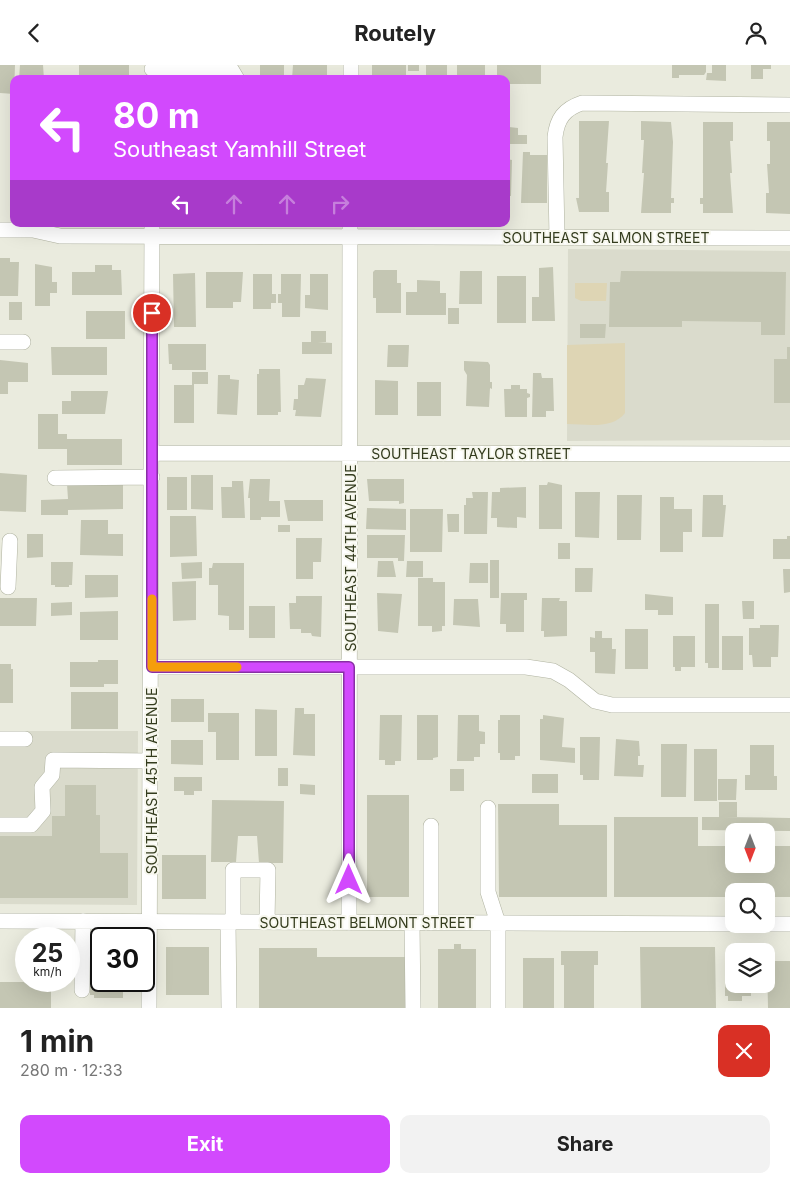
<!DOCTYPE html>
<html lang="en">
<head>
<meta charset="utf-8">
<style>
	body { margin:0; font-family:Inter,sans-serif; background:#f2f2f2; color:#222; height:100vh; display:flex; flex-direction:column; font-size:19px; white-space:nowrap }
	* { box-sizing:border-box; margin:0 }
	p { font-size:16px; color:#767676 }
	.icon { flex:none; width:28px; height:28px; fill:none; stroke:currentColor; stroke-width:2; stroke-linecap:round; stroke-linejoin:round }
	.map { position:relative; height:943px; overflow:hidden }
	.side { display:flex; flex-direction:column; background:#fff; flex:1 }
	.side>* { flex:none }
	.guide { position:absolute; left:10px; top:10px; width:500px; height:152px; border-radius:10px; box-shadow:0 5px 20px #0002; background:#d249fd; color:#fff; overflow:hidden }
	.needle { width:32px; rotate:180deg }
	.controls { position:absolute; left:725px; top:758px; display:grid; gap:10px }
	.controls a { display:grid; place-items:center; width:50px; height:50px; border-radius:10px; background:#fff; box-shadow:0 5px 20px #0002; font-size:25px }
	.speed { position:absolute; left:15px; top:862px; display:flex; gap:10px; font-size:25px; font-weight:700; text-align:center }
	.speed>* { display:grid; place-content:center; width:65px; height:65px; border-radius:50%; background:#fff; box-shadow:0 5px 20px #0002; line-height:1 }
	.speed small { font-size:12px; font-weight:400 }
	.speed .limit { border:2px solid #111; border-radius:8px; background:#fff; color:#111 }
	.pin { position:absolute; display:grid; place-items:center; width:42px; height:42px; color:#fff; margin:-21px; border:2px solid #fff; border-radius:50%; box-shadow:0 1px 5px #0007 }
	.me { position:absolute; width:55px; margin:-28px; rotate:0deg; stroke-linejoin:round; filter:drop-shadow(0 0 4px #0008) }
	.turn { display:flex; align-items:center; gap:18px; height:105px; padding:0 20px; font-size:22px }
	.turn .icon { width:65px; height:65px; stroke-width:2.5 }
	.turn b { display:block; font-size:35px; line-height:42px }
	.lanes { display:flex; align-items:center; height:48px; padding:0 20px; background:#0003; justify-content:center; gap:25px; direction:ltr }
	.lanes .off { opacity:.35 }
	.round { display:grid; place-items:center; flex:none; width:52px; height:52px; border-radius:10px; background:#f2f2f2 }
	.overview { display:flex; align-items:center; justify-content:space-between; height:85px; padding:0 20px }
	h1 { font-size:30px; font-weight:700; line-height:38px }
	.button { display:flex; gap:10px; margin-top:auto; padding:10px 20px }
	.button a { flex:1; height:58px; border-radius:10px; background:#d249fd; color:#fff; font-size:20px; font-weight:700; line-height:58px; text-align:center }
	.button a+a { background:#f2f2f2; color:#222 }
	header { display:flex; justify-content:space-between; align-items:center; height:65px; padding:0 20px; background:#fff; font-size:22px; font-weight:700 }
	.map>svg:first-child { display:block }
	.built { fill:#dadbcc }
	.green { fill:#ded5b4 }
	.building { fill:#c4c6b3 }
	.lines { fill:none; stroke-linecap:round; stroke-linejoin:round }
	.minor-casing { stroke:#b0b3a1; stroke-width:16 }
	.minor { stroke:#fff; stroke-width:15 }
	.route-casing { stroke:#882fa4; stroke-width:12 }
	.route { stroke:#d249fd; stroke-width:9 }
	.slow { stroke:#f59e0b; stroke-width:9 }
	.labels { text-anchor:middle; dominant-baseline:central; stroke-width:4; stroke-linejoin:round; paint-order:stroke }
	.street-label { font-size:14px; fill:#343c1e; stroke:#f7f7ee }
</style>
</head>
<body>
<header><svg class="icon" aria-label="back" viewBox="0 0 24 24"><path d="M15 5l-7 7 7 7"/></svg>Routely<svg class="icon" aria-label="person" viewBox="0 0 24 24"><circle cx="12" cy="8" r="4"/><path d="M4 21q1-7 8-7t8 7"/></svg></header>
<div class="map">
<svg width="790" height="943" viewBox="0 0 790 943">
	<rect width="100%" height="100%" fill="#eaebde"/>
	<path class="built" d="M568,184L790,186V375L567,376Z
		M0,666H138L137,840L0,839Z"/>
	<path class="green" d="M575,218H607L606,236H581L575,233Z
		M625,278V348C612,365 586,359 567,359V280Z"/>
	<path class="building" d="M0,0H15L14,29L0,28Z
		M20,0H43L44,14H19Z
		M79,0H129V14H79Z
		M260,0H284V14H260Z
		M293,0H327V14H292Z
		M372,0H406V14H372Z
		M408,0H419V6H408Z
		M426,0H447V14H422V11H426Z
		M457,0H485V14H457Z
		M497,0H541V19H506V14H497Z
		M672,0H706V7L704,10H679V13H672Z
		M712,0H726V16L706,15L707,8H712Z
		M751,0H771V4H763V14H751Z
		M579,56H609L606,98H608L606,127H609V147H579L576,133H579Z
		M641,56L671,57L673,77L671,133H674V138H671V148H641L644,108H642L644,75H641Z
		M703,57H733V76H730L732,108H730L733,148H703V139H700V133H703Z
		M767,57H790V149L766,148V128H769L767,99H770V76H767Z
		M509,62L518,63V70H527V79H509Z
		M523,87H530V90H547V138H521Z
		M506,94L512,95L511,131H506Z
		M10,108H14V128H10Z
		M0,193H10V197H19L18,231H0Z
		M35,199L52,202V217H57V228H50V241H35Z
		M95,200H112V205H121L122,230H72V207H95Z
		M553,202L555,256H532V232H539V203Z
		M375,205H397V218H401V248H376V233H373V207Z
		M460,206H482V239H459Z
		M621,206L786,207L785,270H761V257L682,256V262H609L610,217H620Z
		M206,207H243L241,237H233V243H206Z
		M195,208L196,262H174L173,209Z
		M253,209H272V229H276V238H271V244H253Z
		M281,209H301L300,252H282V238H278V229H281Z
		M310,209H328V245L305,243V230H310Z
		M497,211H526V258H497Z
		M417,215L440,216V228H446V250H406V227H417Z
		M9,237H22V255H9Z
		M448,243H459V259H448Z
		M86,246H125V274H86Z
		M580,259H606L605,273H580Z
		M311,266H326V277H318L332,278V289H302V277H311Z
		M168,279H206V305H172V299H169Z
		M388,280H409L408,302H387Z
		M51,282H107V310H52Z
		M787,282H790V338H774V294H787Z
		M0,295L28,298V317H8V329H0Z
		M464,296L488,297L490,300V317H492V324L490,323L489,342L466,341L467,310L464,305Z
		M259,304H280L281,347H278V350H257V309H259Z
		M192,307H208V319H194V358H174V320H192Z
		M533,308H541L542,313H553L554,346H546V352H532Z
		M218,310H230V314L239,315L237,350L217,349Z
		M306,313L326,314L321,352L295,351L296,345H293L294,334H298V320H304Z
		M375,315L398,316V350H375Z
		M417,317H441V351H417Z
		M511,320H520V324H527V328L530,329V332L527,333V352H505L504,324H511Z
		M71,326H108L105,349H62V336H71Z
		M38,349H58V369H67V374H122V400H67V384H38Z
		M0,408L27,410L26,447L0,446Z
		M191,410H213V445L191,444Z
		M167,412H187V445H167Z
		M250,414H270L269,436H280V452H261V455H250V433H248Z
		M367,414H404V438L399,439V436H369Z
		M232,416H243L245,453H222L221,422H232Z
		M548,417L562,420V464H539V420H547Z
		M67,419H123V444L68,445V450H41V435L68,434Z
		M526,422V453L517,452V463L497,462V453H491L492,427H500V423Z
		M472,427H488L487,469H464V440H466V433H473Z
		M575,427H600L599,473L575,472Z
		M617,430H642L641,475H617Z
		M703,430H723V440H726L723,472H702Z
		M660,432H674V444H692V467H683V487H660Z
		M284,435H323V456H288Z
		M367,443L406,444V465L366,464Z
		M410,444H443L442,487H410Z
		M447,449H459V467H448Z
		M170,451H196L197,491L170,492Z
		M81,455H108V469H123V491L80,490Z
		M278,460H290V467H278Z
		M27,469H43V492L27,493Z
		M367,470H405L404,496H398V493H367Z
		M787,471H790V494H773V474H787Z
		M296,473H322L321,497H313V514H296Z
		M558,478H570V494H558Z
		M490,495H499V533H490Z
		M378,496H393L396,512H377Z
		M407,496H423V512H406Z
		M51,497H73L72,520H69V522H55V520H51Z
		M202,497V513L182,514L181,498Z
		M213,498H244V565H229V551L218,550V520H209V503H212Z
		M470,498H488V518H469Z
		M575,503H593L592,527H575Z
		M783,504H790V527L784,528Z
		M85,510H118V532L85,533Z
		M418,513H433V517H445V561H442V566L432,567V561H418Z
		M196,516V555L173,556L172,517Z
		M377,528L402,529L398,568L378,566Z
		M501,528H527V535H524V567H506V559H500Z
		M645,529L673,532V550H658V545H645Z
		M296,531H322L321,572L312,571L311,568H301V564H290L289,538H296Z
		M0,533H37L36,561H0Z
		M542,533H560L559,536H567V571L544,572V566H541Z
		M454,534H478L480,562L453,560Z
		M742,536H754V554H743Z
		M72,537V550L51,551V538Z
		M705,539H719V603H708V598H705Z
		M249,541H275V573H249Z
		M118,546V575H80V547Z
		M760,560H779L778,592H771V602H753L752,590H749V563H760Z
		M625,564H648V604H625Z
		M595,566H602V573H612V584H616L615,609L595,608V587H590V572L595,573Z
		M673,571H695V602H681V606H675V602H673Z
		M722,571H743V605H722Z
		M98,595H118V619H104V622H70V597H98Z
		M0,599H11V604H13V638H0Z
		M71,627H118V664H71Z
		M171,634H204V657H171Z
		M295,643H304V649H315V691L293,690Z
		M255,644L277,645V691H255Z
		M208,648H239V695H216V667H208Z
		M380,650H402L401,696H395V700H385V695H379Z
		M417,650H438V692L433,693V695H417Z
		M458,650H479V666L485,667V679H480V692H474V696H457Z
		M500,650H520V691H515V695H500V688H498V655H500Z
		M543,650L564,653L562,682L575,683V698L540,695V654H543Z
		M580,672H600L599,715H583V710H580Z
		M616,674L639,676L640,691H638V700H644L643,712L614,711Z
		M171,675H203V700L171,699Z
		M661,679H687L686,732H661Z
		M750,680H774V711H777V725H745V710H750Z
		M694,684H717V736H694Z
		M278,703H288V721H278Z
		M450,704H464V726H450Z
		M532,709H558V728H532Z
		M174,712H202V726H194V730H184V726H174Z
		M718,714H737L736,735H718Z
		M300,719L315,720V730L300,729Z
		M65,720H96V750H100V788H128V833H0V771H52V751H65Z
		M367,730H409V832H367Z
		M212,735L284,736L283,798H259L257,771H238L236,797H211Z
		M719,737H737V752H722L790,753V766L702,765V752H719Z
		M498,739H559V760H607V832H499Z
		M614,752H698V781H734V799H766V781H790V832H766V826H734V832H614Z
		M162,790H206V834H162Z
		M454,879H461V884H476V943H438V884H454Z
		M94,880H101V916H123V933H94V930H90V919H94Z
		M166,882H209V930H166Z
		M640,882H715L716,943H641Z
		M259,883H317V892H407V943H259Z
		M561,886H598V900H594V943H564V900H561Z
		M523,893H554V943H523Z
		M725,896H734V919H751V931H742V936H728V931H725Z
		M767,896H790V943H768Z
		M0,917H51V943H0Z"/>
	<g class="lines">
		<g class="minor-casing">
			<path id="minor" d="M152,4H231L237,14
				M351,14V0
				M0,165H33L60,171L790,173
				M557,172L555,72C557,54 564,44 582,38L790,40
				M0,277H23
				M152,388L790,389
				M55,413L152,412
				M8,522L10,476
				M152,602H526L553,606L569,615L595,636L612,640H790
				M0,674H25
				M488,743V827L498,858V943
				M0,760H31L43,746L42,722L52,710L53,695L151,696
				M431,761V858
				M0,856L734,859
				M228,857L229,943
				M233,857V805H268L267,857
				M349,858L350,159
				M412,858L413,943
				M766,859H790
				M82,925L83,856
				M149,943L152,159"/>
		</g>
		<use href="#minor" class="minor"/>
	</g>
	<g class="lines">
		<g class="route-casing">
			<path id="route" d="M152,248V602H349V815"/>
		</g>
		<use href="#route" class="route"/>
		<path class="slow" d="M152,534V602H237"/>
	</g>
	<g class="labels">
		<g class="street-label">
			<text x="606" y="172">SOUTHEAST SALMON STREET</text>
			<text x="471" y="388">SOUTHEAST TAYLOR STREET</text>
			<text transform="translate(350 493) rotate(-90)">SOUTHEAST 44TH AVENUE</text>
			<text transform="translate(151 716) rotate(-90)">SOUTHEAST 45TH AVENUE</text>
			<text x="367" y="857">SOUTHEAST BELMONT STREET</text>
		</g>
	</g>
</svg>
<div class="controls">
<a><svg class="needle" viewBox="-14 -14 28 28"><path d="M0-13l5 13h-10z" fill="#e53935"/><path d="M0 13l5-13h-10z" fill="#767676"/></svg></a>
<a><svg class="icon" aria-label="search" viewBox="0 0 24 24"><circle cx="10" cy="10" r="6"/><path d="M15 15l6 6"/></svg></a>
<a><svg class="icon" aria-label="layers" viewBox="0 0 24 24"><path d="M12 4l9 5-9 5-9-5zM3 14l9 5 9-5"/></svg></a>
</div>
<div class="speed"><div>25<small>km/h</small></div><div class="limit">30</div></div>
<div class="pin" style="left:152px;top:248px;background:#d93025"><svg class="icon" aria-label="arrive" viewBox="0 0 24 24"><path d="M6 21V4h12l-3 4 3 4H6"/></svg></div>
<svg class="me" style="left:349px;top:815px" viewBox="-20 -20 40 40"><path d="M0-17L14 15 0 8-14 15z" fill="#d249fd" stroke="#fff" stroke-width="4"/></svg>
<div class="guide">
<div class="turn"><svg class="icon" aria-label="left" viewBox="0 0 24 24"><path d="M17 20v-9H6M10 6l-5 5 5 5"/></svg><div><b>80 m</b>Southeast Yamhill Street</div></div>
<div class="lanes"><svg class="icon" aria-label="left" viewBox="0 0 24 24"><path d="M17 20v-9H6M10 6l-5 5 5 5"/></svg><svg class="icon off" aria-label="ahead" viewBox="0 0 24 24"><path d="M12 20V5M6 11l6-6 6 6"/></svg><svg class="icon off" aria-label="ahead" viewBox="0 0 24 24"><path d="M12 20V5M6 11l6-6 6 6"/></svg><svg class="icon off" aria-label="right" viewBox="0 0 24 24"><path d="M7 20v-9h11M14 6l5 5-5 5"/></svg></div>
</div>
</div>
<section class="side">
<div class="overview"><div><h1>1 min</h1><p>280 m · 12:33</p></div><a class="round" style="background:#d93025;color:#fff"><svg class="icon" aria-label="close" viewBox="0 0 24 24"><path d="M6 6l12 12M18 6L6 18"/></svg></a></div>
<div class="button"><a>Exit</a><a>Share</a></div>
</section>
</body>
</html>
